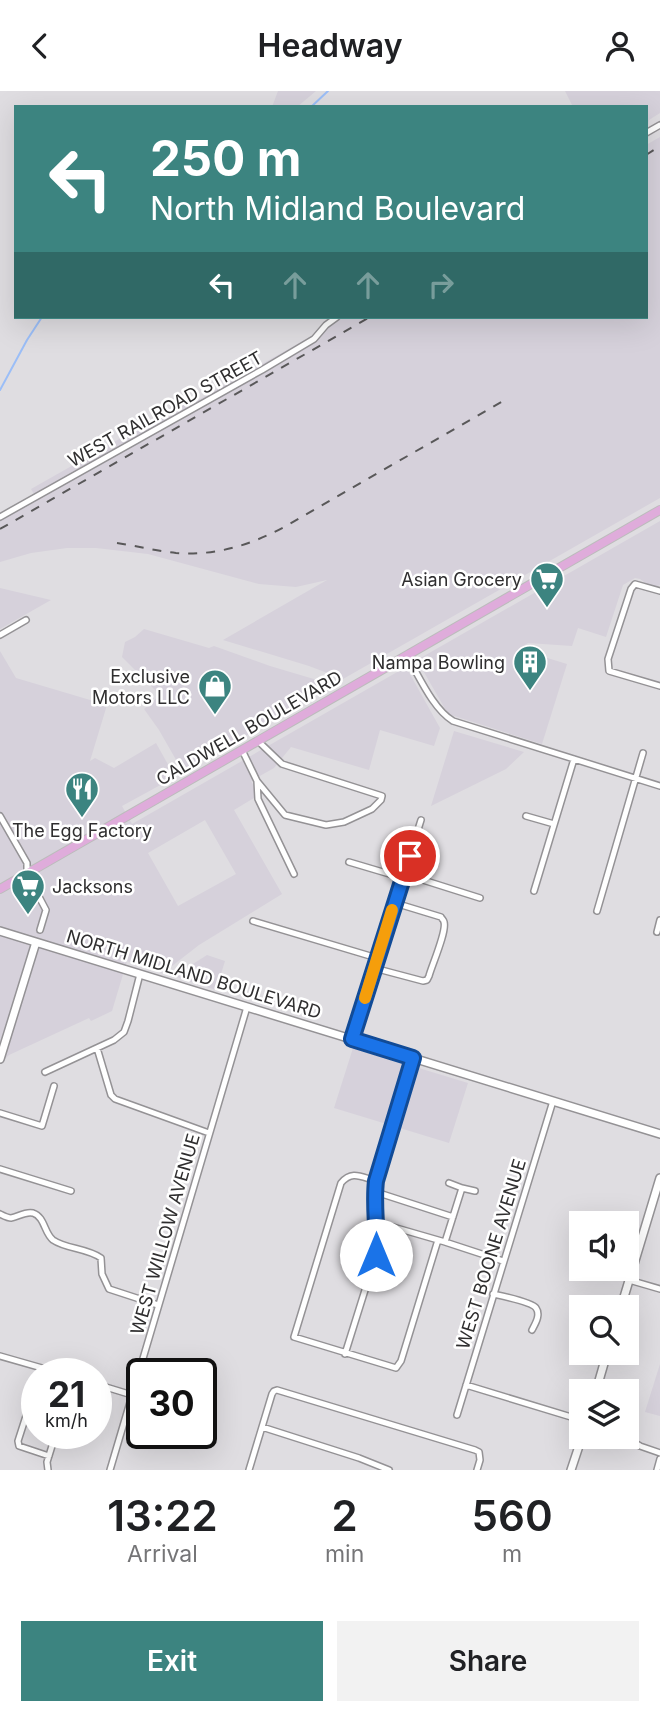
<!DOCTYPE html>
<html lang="en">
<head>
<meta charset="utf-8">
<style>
	body { margin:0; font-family:Inter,sans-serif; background:#f2f2f2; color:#202124; height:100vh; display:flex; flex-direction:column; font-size:26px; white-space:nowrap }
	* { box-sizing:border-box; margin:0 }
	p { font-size:23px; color:#757577 }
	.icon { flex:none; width:38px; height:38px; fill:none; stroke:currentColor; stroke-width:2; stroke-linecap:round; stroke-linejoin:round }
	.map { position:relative; height:1379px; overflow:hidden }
	.side { display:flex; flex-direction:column; background:#fff; flex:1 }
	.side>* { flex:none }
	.top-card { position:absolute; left:14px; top:14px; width:634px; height:214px; border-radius:0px; box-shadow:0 7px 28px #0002; background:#3c8480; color:#fff; overflow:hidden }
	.tools { position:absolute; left:569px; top:1120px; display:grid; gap:14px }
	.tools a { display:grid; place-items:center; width:70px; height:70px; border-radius:0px; background:#fff; box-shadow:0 7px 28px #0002; font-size:35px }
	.speed { position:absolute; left:21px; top:1267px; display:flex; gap:14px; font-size:35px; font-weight:700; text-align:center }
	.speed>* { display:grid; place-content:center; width:91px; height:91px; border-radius:50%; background:#fff; box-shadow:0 7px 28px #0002; line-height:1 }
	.speed small { font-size:18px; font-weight:400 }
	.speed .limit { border:4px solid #111; border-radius:10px; background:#fff; color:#111 }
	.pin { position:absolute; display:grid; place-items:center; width:60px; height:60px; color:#fff; margin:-30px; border:4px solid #fff; border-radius:50%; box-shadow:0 2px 7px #0007 }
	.me { position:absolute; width:77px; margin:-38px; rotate:0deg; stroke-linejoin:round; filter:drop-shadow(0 0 5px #0008) }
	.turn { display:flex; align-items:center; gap:24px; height:147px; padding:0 21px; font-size:32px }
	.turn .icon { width:91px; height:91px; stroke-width:2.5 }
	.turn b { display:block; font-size:49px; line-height:60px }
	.lanes { display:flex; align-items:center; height:66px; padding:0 21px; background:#0003; justify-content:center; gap:35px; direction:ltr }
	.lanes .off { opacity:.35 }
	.eta { display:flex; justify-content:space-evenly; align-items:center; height:119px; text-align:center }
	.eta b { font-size:42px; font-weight:600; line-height:49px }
	.primary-button { display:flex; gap:14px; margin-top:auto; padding:14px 21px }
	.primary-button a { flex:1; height:80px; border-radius:0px; background:#3c8480; color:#fff; font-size:28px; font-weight:600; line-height:80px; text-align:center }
	.primary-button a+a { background:#f2f2f2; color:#202124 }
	header { display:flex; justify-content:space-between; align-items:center; height:91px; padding:0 21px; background:#fff; font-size:32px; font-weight:600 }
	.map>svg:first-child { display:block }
	.built { fill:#d6d1db; fill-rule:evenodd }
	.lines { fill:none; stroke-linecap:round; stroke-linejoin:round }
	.stream { stroke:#9bbef7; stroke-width:2 }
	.street-casing { stroke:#949295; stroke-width:8 }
	.secondary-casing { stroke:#949295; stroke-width:10 }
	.primary-casing { stroke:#bcbcbc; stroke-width:10 }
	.street { stroke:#fff; stroke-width:5 }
	.secondary { stroke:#fff; stroke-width:7 }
	.primary { stroke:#dfacdb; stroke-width:8 }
	.rail { stroke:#595859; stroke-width:2; stroke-dasharray:9 9; stroke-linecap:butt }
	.route-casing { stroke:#114b97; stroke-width:18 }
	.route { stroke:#1a73e8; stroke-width:12 }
	.slow { stroke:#f59e0b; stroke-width:12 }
	.labels { text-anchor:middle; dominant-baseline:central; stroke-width:5; stroke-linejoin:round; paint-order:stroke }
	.street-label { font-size:18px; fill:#2f2e2f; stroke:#fff }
	.poi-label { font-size:18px; fill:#2f2e2f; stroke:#fff; text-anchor:end }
</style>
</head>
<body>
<header><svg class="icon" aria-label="back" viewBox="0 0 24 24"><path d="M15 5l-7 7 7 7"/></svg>Headway<svg class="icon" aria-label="person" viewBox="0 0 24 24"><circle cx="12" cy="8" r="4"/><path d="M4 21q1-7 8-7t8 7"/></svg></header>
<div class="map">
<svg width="660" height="1379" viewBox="0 0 660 1379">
	<rect width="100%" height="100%" fill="#dfdde1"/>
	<path class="built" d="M278,0H316L297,16H272Z
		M565,0H660V22L649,29L648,35L646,36V16H573Z
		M660,46V407L343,588L309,575L223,549L327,489L296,496L259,493L148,463L96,457H67L31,462L0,471V423L34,403L31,398L181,313H191L345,226H646V54Z
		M660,430V494L653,497L640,488L635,487L623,494L606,546L578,537L572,555L528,552L518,558L567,573L542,653L448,623L417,569Z
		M0,497L51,509L0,538Z
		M144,538L209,557L214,555L270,575L334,594L183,681L159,639L144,618L160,604L122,566L125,551L135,546Z
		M0,560L16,587L107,614L90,670L95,667L114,677L156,652L175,686L122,715L132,733L406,576L440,637L434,655L380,639L369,679L291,656L274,677L251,690L259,704L234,719L282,803L199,854L163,882L127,870L112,920L91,930L89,927L9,964L0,973ZM205,729L236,783L178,815L148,762Z
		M454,640L524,661L506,678L431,715Z
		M207,864L225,870L216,899L174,885Z
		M353,957L468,992L449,1052L334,1017Z
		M660,1273V1325L645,1321Z"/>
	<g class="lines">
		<path class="stream" d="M311,16L328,0
			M0,299L27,249L42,226"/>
		<g class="street-casing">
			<path id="street" d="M646,42L660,34
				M0,426L262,279L314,248L326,234L337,226
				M660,500L635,493L631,498L608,568L609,580L660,595
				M0,544L26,529
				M407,565C419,585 433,618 453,630L660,695
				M242,659L257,690L258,708L294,783
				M257,690L285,724L326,734L344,731L372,718L381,709L382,705L282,673L258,650
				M0,725L27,772V783L46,819L40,839
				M526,725L554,733
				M349,771L403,787
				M404,783L480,807
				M534,800L574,668
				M597,820L643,662
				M253,830L377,867
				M657,841L660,829
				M374,877L423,890L427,889L429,885C432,874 447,840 444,831C444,829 442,828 441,826L395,812
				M352,948L421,729
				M97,957L111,1004L115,1008L209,1042
				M45,981L114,949L124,941L128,930L140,883
				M0,1022L42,1035L54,995
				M0,1078L71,1100
				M376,1090C361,1086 352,1079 341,1092L294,1246L396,1277L401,1270L438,1149
				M449,1092L462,1097
				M375,1103H382L453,1126
				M0,1123C2,1124 9,1127 11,1127C18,1126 25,1120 33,1122C45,1126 44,1142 53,1149C66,1158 87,1157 101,1167L102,1183L109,1198L158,1214
				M377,1138L393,1136L445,1151L503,1170
				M445,1151L462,1097L475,1100
				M629,1189L660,1198
				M493,1203C502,1205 532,1211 536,1217C541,1224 535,1233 532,1239
				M345,1263L376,1164L377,1138L375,1103L376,1090L413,967
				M0,1265L63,1283
				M37,1291L18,1350L19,1355L49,1365
				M96,1293L132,1304
				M466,1294L581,1329
				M457,1324L553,1010
				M262,1336L359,1367L389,1379
				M625,1346L640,1355L660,1362
				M48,1379L47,1371L56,1342
				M110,1379L247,916
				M249,1379L272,1303L274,1300L277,1299L475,1359L479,1361L480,1369L477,1379
				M657,1379L660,1368"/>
		</g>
		<g class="secondary-casing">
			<path id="secondary" d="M0,840L660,1043
				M0,968L36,851
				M621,1216L660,1087
				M596,1300L607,1262
				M571,1379L582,1346"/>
		</g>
		<g class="primary-casing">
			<path id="primary" d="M0,798L660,419"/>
		</g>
		<use href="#street" class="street"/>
		<use href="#secondary" class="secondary"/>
		<use href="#primary" class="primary"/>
		<path class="rail" d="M646,64L660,55
			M0,438L370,226
			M117,452C137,455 157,460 176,462C216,465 251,454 286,435L503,310"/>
	</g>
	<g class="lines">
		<g class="route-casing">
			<path id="route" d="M376,1164C378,1139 373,1114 376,1090L413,967L352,948L410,765"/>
		</g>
		<use href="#route" class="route"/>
		<path class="slow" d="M365,907L392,819"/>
	</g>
	<defs>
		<g id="supermarket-pin" transform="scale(1.75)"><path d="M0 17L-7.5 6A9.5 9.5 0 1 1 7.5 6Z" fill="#3c8480" stroke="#fff"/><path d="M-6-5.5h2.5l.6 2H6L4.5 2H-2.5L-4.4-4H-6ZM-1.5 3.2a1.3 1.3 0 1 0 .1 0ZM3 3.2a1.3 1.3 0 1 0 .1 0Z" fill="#fff"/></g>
		<g id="building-pin" transform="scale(1.75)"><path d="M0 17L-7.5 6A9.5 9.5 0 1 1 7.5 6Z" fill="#3c8480" stroke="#fff"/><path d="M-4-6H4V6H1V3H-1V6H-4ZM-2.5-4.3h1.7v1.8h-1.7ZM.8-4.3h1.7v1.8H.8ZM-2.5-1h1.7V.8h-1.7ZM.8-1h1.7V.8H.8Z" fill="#fff"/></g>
		<g id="shop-pin" transform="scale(1.75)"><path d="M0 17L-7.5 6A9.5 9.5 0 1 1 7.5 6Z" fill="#3c8480" stroke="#fff"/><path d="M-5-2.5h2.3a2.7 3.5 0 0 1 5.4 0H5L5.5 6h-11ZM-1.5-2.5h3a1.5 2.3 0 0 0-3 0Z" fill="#fff"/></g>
		<g id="restaurant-pin" transform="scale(1.75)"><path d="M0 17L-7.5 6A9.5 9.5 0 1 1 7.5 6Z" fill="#3c8480" stroke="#fff"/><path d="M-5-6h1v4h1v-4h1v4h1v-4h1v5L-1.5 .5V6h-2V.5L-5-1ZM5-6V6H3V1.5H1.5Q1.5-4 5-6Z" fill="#fff"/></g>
	</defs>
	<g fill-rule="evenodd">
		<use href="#supermarket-pin" x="547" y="488"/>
		<use href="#building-pin" x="530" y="571"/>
		<use href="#shop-pin" x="215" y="595"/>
		<use href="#restaurant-pin" x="82" y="698"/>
		<use href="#supermarket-pin" x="28" y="795"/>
	</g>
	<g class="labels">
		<g class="street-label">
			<text transform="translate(165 318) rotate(-29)">WEST RAILROAD STREET</text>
			<text transform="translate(249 637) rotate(-30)">CALDWELL BOULEVARD</text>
			<text transform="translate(194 883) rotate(17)">NORTH MIDLAND BOULEVARD</text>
			<text transform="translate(165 1143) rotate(-74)">WEST WILLOW AVENUE</text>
			<text transform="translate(491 1163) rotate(-73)">WEST BOONE AVENUE</text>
		</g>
		<g class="poi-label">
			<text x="522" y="488">Asian Grocery</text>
			<text x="505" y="571">Nampa Bowling</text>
			<text x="190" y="585">Exclusive<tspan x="190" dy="21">Motors LLC</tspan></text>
			<text x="82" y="739" text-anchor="middle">The Egg Factory</text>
			<text x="52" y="795" text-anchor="start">Jacksons</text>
		</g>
	</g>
</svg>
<div class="tools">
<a><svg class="icon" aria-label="sound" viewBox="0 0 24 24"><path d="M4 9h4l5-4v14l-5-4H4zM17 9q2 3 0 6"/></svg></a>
<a><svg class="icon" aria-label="search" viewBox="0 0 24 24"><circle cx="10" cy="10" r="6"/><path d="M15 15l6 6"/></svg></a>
<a><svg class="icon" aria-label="layers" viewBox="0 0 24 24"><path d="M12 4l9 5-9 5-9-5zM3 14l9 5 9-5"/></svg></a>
</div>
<div class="speed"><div>21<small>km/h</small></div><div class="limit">30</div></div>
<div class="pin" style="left:410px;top:765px;background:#d93025"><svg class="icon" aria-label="arrive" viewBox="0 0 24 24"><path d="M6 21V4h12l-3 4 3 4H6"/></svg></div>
<svg class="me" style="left:376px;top:1164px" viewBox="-20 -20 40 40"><circle r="19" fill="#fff"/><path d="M0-13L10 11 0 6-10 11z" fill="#1a73e8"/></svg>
<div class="top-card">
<div class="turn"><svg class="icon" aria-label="left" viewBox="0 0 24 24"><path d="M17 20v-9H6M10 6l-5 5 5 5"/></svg><div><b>250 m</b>North Midland Boulevard</div></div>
<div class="lanes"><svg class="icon" aria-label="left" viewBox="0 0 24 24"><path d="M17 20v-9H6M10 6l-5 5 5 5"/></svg><svg class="icon off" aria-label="ahead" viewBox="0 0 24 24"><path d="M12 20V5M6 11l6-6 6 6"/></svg><svg class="icon off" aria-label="ahead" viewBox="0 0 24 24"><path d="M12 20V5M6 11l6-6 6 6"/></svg><svg class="icon off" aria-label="right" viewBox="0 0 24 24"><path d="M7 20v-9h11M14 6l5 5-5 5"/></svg></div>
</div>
</div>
<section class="side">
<div class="eta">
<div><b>13:22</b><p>Arrival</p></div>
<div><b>2</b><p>min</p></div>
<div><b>560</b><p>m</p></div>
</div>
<div class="primary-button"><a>Exit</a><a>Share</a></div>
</section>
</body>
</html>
